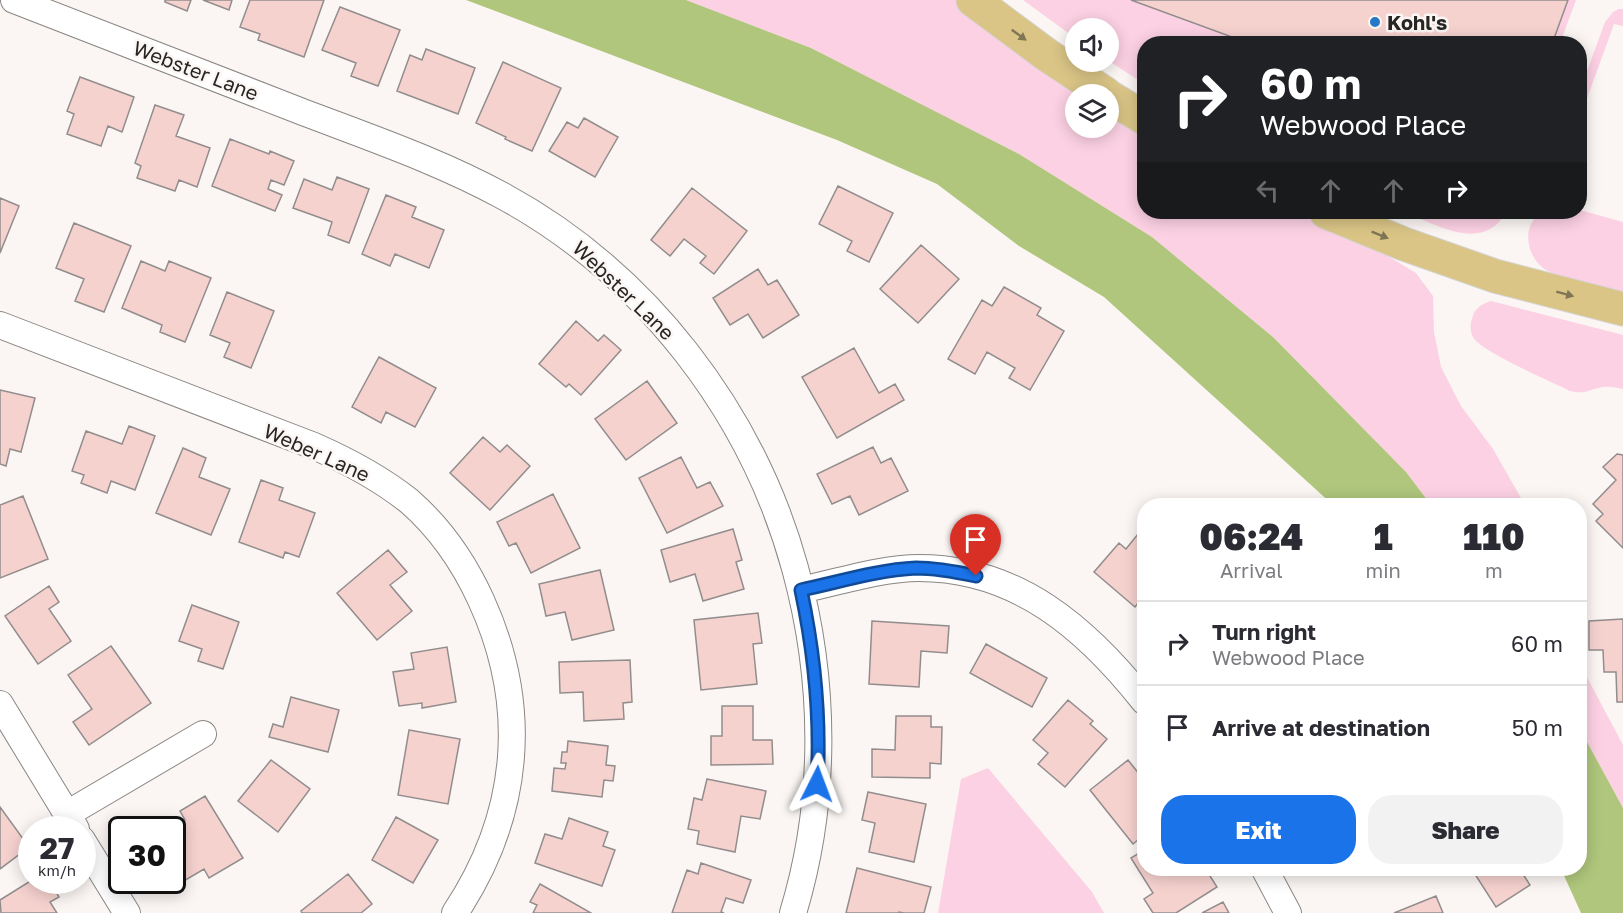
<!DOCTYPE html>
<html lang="en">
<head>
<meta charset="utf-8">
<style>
	body { margin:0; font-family:"Golos Text",sans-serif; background:#f2f2f3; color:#2b2b33; height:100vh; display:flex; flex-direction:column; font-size:22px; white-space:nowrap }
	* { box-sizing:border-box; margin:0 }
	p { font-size:20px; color:#7c7c81 }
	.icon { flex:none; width:33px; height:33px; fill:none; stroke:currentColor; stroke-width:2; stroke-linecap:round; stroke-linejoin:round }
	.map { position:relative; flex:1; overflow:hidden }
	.sheet { position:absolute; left:1137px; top:498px; width:450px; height:378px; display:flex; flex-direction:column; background:#fff; border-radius:24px; box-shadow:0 3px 15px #0003 }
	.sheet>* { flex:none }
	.banner { position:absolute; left:1137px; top:36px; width:450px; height:183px; border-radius:24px; box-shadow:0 3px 15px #0003; background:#202124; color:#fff; overflow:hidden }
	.fabs { position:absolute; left:1065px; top:18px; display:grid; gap:12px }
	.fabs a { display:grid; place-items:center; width:54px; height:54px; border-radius:50%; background:#fff; box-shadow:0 3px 15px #0003; font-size:30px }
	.speed { position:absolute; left:18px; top:816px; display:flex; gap:12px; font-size:30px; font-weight:700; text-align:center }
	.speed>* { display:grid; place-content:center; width:78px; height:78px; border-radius:50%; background:#fff; box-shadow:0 3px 15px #0003; line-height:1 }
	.speed small { font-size:15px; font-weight:400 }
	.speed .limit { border:3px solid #111; border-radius:9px; background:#fff; color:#111 }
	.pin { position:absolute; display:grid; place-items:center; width:51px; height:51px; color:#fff; margin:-62px -26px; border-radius:50% 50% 50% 0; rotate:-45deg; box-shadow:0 0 6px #0007 }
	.pin .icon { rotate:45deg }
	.me { position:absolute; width:66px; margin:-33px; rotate:3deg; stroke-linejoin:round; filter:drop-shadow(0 0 4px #0008) }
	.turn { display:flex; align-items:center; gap:21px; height:126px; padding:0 24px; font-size:27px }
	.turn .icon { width:78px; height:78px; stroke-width:2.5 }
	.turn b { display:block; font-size:42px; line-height:51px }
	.lanes { display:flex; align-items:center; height:57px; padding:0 24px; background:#0003; justify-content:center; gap:30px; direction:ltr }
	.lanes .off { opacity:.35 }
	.eta { display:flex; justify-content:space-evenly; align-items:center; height:102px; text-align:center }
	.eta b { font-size:36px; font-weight:800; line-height:42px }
	.action { display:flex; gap:12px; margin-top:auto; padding:12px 24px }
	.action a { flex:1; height:69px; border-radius:24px; background:#1a73e8; color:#fff; font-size:24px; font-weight:800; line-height:69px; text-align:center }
	.action a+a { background:#f2f2f3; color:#2b2b33 }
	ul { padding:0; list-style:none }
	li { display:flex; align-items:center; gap:18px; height:84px; padding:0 24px; border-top:2px solid #e1e1e2 }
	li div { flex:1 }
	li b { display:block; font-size:22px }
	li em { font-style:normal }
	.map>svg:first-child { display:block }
	.green { fill:#fcd1e3 }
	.water { fill:#afc67c }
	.building { fill:#f6d2cf; stroke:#928d8d; stroke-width:1.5 }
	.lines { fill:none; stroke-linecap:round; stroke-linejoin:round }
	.minor-casing { stroke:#8a8683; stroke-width:28 }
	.primary-casing { stroke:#d4d4d3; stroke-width:35 }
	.minor { stroke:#fff; stroke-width:26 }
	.primary { stroke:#dac586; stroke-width:33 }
	.oneway { fill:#807656 }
	.route-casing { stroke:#114b97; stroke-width:15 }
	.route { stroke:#1a73e8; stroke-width:10 }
	.poi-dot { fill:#2679c7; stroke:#fbf6f3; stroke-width:2 }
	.labels { text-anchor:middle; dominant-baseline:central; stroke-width:5; stroke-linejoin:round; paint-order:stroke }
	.poi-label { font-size:20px; font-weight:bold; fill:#272625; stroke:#fbf6f3; text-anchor:start }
	.street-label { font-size:20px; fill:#272625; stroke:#fbf6f3 }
</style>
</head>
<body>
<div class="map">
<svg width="1623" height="913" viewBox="0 0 1623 913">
	<rect width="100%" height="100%" fill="#fbf6f3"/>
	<path class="green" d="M686,0H956L1083,94H1076V128H1108L1109,110L1144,131V212H1294L1386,255L1416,273L1433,296L1434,332L1441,367L1461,406L1493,449L1525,505H1431L1406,472L1273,337L1152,237L1019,154L811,48Z
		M1023,0H1131L1251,43L1144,44V84L1109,61L1108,28H1076L1075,38Z
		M1568,0H1576L1560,43H1552Z
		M1619,9H1623V26L1614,24L1580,118V90L1605,22L1613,12Z
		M1580,210L1623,222V293C1605,288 1556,279 1543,268C1526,255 1521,224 1542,213C1550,209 1571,212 1580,212Z
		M1403,212H1506C1483,254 1436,224 1403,212Z
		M1491,301L1623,335V389C1617,388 1609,386 1603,387C1589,389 1586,395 1570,391C1551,381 1481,352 1473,337C1470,332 1470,324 1472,319C1474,308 1482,304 1491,301Z
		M1580,664L1623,745V808L1580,729Z
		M988,768L1092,892L1104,913H938L961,779Z"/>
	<path class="water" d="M466,0H686L811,48L1019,154L1152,237L1273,337L1406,472L1431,505H1333L1104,297L1019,246L937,184L837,140Z
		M1580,729L1623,808V913H1581L1561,869L1580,868Z"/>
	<path class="building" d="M165,0H191L187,11L165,2Z
		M203,0H232L229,10Z
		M250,0H324L304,57L258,40L260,34L240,27Z
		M1131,0H1568L1552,44H1251Z
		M340,7L400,30L378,86L351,76L356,63L322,50Z
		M426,49L475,68L458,114L397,91L410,55L422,60Z
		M503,62L561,88L532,151L505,139L506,137L476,123Z
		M80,77L134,97L122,132L108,126L101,146L67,134L74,114L67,111Z
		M155,105L184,115L176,136L210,148L197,187L179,180L175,191L137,178L141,166L135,163Z
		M584,118L618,137L595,177L549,151L567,122L578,128Z
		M230,139L269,154L270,151L294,161L284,185L271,180L268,189L282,195L275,211L212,186Z
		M337,177L369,189L349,243L328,235L332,222L293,208L304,179L332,190Z
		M838,186L893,213L869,262L847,251L852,241L819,224Z
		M692,188L747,231L714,274L700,263L706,256L684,239L670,256L651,240Z
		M386,195L416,207L412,217L444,230L429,268L395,254L390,266L362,254Z
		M0,198L19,206L0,253Z
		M74,223L131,246L104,312L75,301L84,279L56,268Z
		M921,245L959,279L918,323L880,289Z
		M141,261L165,271L169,261L211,278L185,342L160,332L162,325L122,308Z
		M758,269L768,285L777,280L799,315L763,338L748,314L730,325L713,298Z
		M1004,287L1041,308L1037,315L1064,331L1030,390L1009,378L1015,368L987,352L975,374L948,359L982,300L992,306Z
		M227,292L274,311L251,368L224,357L230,343L210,335Z
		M576,321L598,341L604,335L621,350L581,395L569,384L566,387L539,364Z
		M854,348L879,393L895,384L904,400L837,438L802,377Z
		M379,357L436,388L415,427L386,412L381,423L352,407Z
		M647,381L677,423L626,460L595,419Z
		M0,390L35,398L21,452L10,449L6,466L0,464Z
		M129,426L155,436L135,490L111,481L107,493L81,483L84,475L72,471L86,431L122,444Z
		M483,437L500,452L507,445L530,466L490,510L450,473Z
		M873,447L881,463L891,458L908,491L859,515L850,496L832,504L817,474Z
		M183,448L206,458L199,477L230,489L211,535L156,513Z
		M1617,454L1623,455V548L1596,521L1603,514L1593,504L1616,480L1603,467Z
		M681,457L697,488L710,482L723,506L667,533L639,478Z
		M261,480L283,488L279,500L315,513L299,557L285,552L283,558L239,542Z
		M553,494L580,548L531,573L516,543L509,546L497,522Z
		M23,496L48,559L0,578V505Z
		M733,529L742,560L736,562L744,589L703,601L695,574L670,582L661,550Z
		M1142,529L1144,531V596L1135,607L1094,572L1119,543L1126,549Z
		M388,550L407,572L390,585L412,611L377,640L337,593Z
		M600,570L614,630L572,640L565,612L546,616L539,584Z
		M49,586L59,602L49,609L71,641L38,664L5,616Z
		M192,605L239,622L223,669L198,661L202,649L179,641Z
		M758,613L762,643L753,644L757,684L701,690L694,620Z
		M1623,619V702H1617L1616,672H1604L1603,650H1589V621Z
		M872,621L949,626L947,653L921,651L919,687L869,684Z
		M986,644L1047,678L1032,707L970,673Z
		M111,646L151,703L89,745L73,722L92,709L68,675Z
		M447,647L456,702L422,708V703L399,706L393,672L414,669L411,653Z
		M630,660L632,702L623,703L624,719L584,721L583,692L560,693L559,662Z
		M291,697L339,710L328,752L269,737L273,724L283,727Z
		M1068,700L1093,721L1090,724L1107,739L1065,787L1038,764L1048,753L1033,740Z
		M722,706H753V740H772L773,764L711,765V736H722Z
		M896,716H931V727H942L941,764L930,763V778L872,777V749L895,750Z
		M409,730L460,739L448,804L398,795Z
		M568,741L608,746L606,765L615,766L613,781L604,780L602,797L552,791L554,768L565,769L566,763H561L562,752H567Z
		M271,760L310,789L278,832L238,801Z
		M1128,760L1144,780V786L1140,790L1144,795V835L1133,844L1090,790Z
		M707,779L766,791L760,819L741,816L735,852L697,844L699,831L688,829L694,798L702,800Z
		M868,792L926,804L914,862L869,852L875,823L862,820Z
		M205,796L243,858L209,878L204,869L177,885L172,877V830H170L185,820L180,811Z
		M0,807L29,847L0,869Z
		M396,817L438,840L413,883L372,860Z
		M569,818L608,832L603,846L615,850L602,886L535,863L545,834L562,839Z
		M1144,850V868H1205L1217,887L1176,913H1153L1144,899L1153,893L1131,858Z
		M701,863L751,880L743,903L726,898L721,912L724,913H672L687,870L698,874Z
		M857,868L931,887L924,913H904L899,912L898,913H846Z
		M1471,868H1519L1530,885L1496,907Z
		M348,874L372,904L361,913H302L301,911Z
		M32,880H49L59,897L50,902L57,913H1L0,900Z
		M540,884L591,913H533L537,905L530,902Z
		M1436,896L1443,913H1394Z
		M1223,902L1229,913H1202Z"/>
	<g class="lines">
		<g class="minor-casing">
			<path id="minor" d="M14,0C107,36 201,72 295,109C365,136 437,160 503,196C646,274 752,412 795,568C826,681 827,801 793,913
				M0,325L314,446C348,461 380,478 409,501C440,528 464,563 481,600C530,707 520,815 455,913
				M801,590C838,582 882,568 919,568C1017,568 1086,628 1144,701
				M0,704L76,829
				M67,814L203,734
				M82,840L127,913
				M1264,868L1288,913"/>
		</g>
		<g class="primary-casing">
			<path id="primary" d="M973,0L1047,55L1106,94
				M1108,96L1144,118
				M1326,212L1404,244L1495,276L1623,309"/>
		</g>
		<use href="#minor" class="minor"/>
		<use href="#primary" class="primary"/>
	</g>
	<defs><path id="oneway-solid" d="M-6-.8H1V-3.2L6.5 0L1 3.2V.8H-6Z" transform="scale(1.5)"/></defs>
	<g class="oneway">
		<use href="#oneway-solid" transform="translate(1019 35) rotate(36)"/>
		<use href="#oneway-solid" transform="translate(1380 235) rotate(22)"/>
		<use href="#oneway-solid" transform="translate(1565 294) rotate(15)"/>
	</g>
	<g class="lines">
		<g class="route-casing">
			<path id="route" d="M817,784C821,718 815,656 801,590C839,582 877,570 916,568C936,568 957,572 976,576"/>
		</g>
		<use href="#route" class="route"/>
	</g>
	<circle class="poi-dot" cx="1375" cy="22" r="6"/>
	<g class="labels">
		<g class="poi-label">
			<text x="1387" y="22">Kohl's</text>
		</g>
		<g class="street-label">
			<text transform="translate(196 70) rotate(21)">Webster Lane</text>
			<text transform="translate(624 290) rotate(44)">Webster Lane</text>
			<text transform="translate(317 452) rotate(24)">Weber Lane</text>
		</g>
	</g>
</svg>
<div class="fabs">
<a><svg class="icon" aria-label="sound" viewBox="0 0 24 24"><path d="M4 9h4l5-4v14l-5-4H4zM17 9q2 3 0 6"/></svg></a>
<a><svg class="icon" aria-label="layers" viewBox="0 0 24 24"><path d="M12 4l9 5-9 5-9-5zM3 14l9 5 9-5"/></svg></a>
</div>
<div class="speed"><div>27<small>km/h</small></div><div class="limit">30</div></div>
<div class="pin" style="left:976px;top:576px;background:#d93025"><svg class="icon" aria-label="arrive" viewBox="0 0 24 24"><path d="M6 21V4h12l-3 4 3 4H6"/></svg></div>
<svg class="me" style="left:817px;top:784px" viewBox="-20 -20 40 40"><path d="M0-17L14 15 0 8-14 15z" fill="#1a73e8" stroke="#fff" stroke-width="4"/></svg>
<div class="banner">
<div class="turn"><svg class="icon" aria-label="right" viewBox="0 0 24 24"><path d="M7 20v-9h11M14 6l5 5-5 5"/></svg><div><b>60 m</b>Webwood Place</div></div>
<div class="lanes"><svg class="icon off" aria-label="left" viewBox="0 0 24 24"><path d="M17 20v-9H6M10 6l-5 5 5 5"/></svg><svg class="icon off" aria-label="ahead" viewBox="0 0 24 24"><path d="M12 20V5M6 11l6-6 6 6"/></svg><svg class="icon off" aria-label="ahead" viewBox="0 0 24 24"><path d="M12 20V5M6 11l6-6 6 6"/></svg><svg class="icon" aria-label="right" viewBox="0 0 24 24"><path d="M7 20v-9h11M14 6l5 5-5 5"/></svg></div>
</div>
<section class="sheet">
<div class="eta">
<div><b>06:24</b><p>Arrival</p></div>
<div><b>1</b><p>min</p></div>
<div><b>110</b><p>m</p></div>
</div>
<ul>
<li><svg class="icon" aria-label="right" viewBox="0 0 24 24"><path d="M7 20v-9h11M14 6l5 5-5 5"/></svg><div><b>Turn right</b><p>Webwood Place</p></div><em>60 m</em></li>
<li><svg class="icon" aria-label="arrive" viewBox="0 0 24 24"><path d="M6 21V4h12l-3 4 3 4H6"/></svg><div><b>Arrive at destination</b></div><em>50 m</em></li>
</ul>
<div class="action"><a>Exit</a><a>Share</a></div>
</section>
</div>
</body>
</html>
